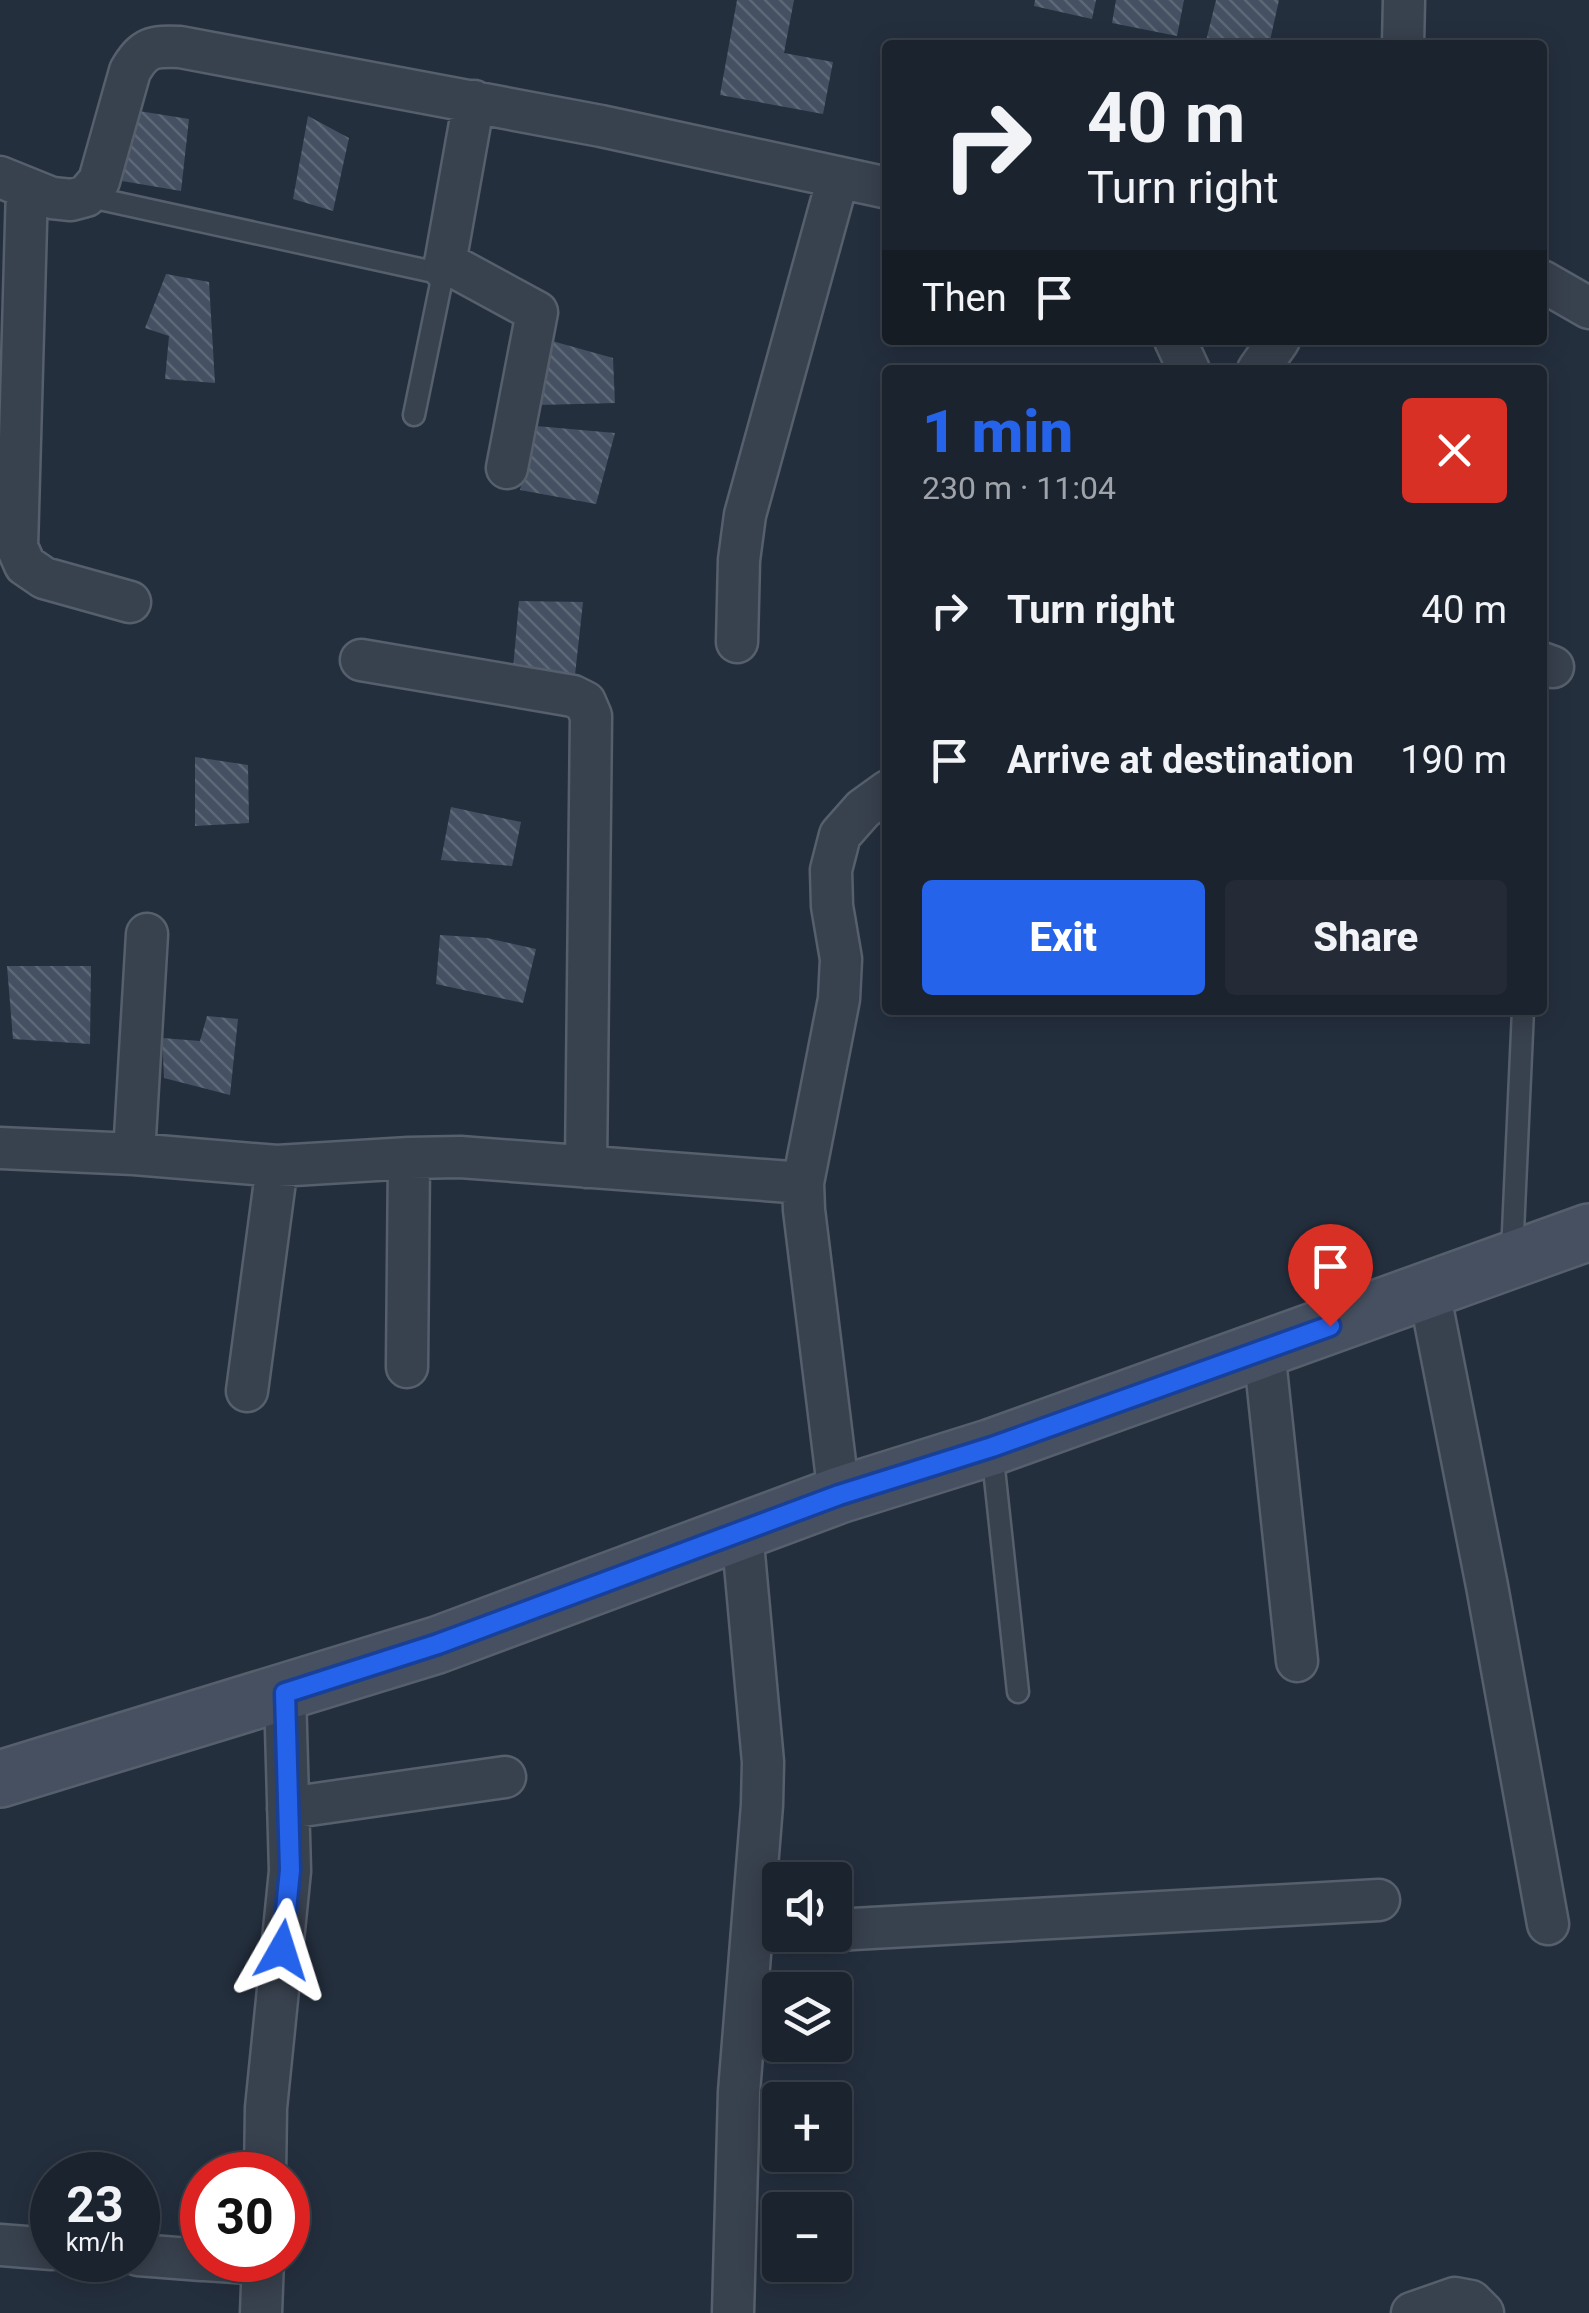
<!DOCTYPE html>
<html lang="en">
<head>
<meta charset="utf-8">
<style>
	body { margin:0; font-family:Roboto,sans-serif; background:#242b36; color:#f1f3f6; height:100vh; display:flex; flex-direction:column; font-size:38px; white-space:nowrap }
	* { box-sizing:border-box; margin:0 }
	p { font-size:32px; color:#a0a4aa }
	.icon { flex:none; width:55px; height:55px; fill:none; stroke:currentColor; stroke-width:2; stroke-linecap:round; stroke-linejoin:round }
	.map { position:relative; flex:1; overflow:hidden }
	.details { position:absolute; left:882px; top:365px; width:665px; height:650px; display:flex; flex-direction:column; background:#1b232e; border-radius:10px; box-shadow:0 5px 25px #0003,0 0 0 2px #39404a }
	.details>* { flex:none }
	.top-card { position:absolute; left:882px; top:40px; width:665px; height:305px; border-radius:10px; box-shadow:0 5px 25px #0003,0 0 0 2px #39404a; background:#1b232e; color:#f1f3f6; overflow:hidden }
	.fabs { position:absolute; left:762px; top:1862px; display:grid; gap:20px }
	.fabs a { display:grid; place-items:center; width:90px; height:90px; border-radius:10px; background:#1b232e; box-shadow:0 5px 25px #0003,0 0 0 2px #39404a; font-size:50px }
	.speed { position:absolute; left:30px; top:2152px; display:flex; gap:20px; font-size:50px; font-weight:700; text-align:center }
	.speed>* { display:grid; place-content:center; width:130px; height:130px; border-radius:50%; background:#1b232e; box-shadow:0 5px 25px #0003,0 0 0 2px #39404a; line-height:1 }
	.speed small { font-size:25px; font-weight:400 }
	.speed .limit { border:15px solid #d22; background:#fff; color:#111 }
	.pin { position:absolute; display:grid; place-items:center; width:85px; height:85px; color:#fff; margin:-102px -42px; border-radius:50% 50% 50% 0; rotate:-45deg; box-shadow:0 0 10px #0007 }
	.pin .icon { rotate:45deg }
	.me { position:absolute; width:110px; margin:-55px; rotate:6deg; stroke-linejoin:round; filter:drop-shadow(0 0 8px #0008) }
	.turn { display:flex; align-items:center; gap:35px; height:210px; padding:0 40px; font-size:45px }
	.turn .icon { width:130px; height:130px; stroke-width:2.5 }
	.turn b { display:block; font-size:70px; line-height:85px }
	.then { display:flex; align-items:center; height:95px; padding:0 40px; background:#0003; gap:20px; font-size:38px }
	.round { display:grid; place-items:center; flex:none; width:105px; height:105px; border-radius:10px; background:#242b36 }
	.head { display:flex; align-items:center; justify-content:space-between; height:170px; padding:0 40px }
	h1 { font-size:60px; font-weight:800; line-height:75px; color:#2563eb }
	.cta { display:flex; gap:20px; margin-top:auto; padding:20px 40px }
	.cta a { flex:1; height:115px; border-radius:10px; background:#2563eb; color:#fff; font-size:40px; font-weight:800; line-height:115px; text-align:center }
	.cta a+a { background:#242b36; color:#f1f3f6 }
	ul { padding:0; list-style:none }
	li { display:flex; align-items:center; gap:30px; height:150px; padding:0 40px }
	li div { flex:1 }
	li b { display:block; font-size:38px }
	li em { font-style:normal }
	.map>svg:first-child { display:block }
	.building { fill:url(#building-back-hatch) }
	.lines { fill:none; stroke-linecap:round; stroke-linejoin:round }
	.lane-casing { stroke:#565f6c; stroke-width:25 }
	.street-casing { stroke:#565f6c; stroke-width:45 }
	.secondary-casing { stroke:#565f6c; stroke-width:60 }
	.lane { stroke:#38414e; stroke-width:20 }
	.street { stroke:#38414e; stroke-width:40 }
	.secondary { stroke:#465061; stroke-width:55 }
	.route-casing { stroke:#184099; stroke-width:25 }
	.route { stroke:#2563eb; stroke-width:18 }
</style>
</head>
<body>
<div class="map">
<svg width="1589" height="2313" viewBox="0 0 1589 2313">
	<defs>
		<pattern id="building-back-hatch" width="6" height="6" patternUnits="userSpaceOnUse" patternTransform="scale(2.5)"><rect width="6" height="6" fill="#455162"/><path d="M-1 5l2 2M0 0l6 6M5-1l2 2" fill="none" stroke="#5d6877"/></pattern>
	</defs>
	<rect width="100%" height="100%" fill="#242f3e"/>
	<path class="building" d="M737,0H794L784,53L833,62L823,114L720,95Z
		M1035,0H1096L1092,19L1034,6Z
		M1116,0H1184L1177,36L1112,23Z
		M1216,0H1279L1269,45H1205Z
		M139,111L189,119L181,191L122,181Z
		M308,116L349,138L333,211L293,199Z
		M166,274L209,282L215,383L165,379L169,336L145,328Z
		M545,339L613,358L615,403L538,405Z
		M536,426L615,433L596,504L520,490Z
		M519,601L583,602L574,684L512,680Z
		M195,757L248,765L249,823L195,826Z
		M451,807L521,822L512,866L441,860Z
		M440,935L487,938L536,949L523,1003L436,984Z
		M7,966H91L90,1044L13,1039Z
		M207,1016L238,1019L230,1095L164,1078L162,1038L200,1041Z"/>
	<g class="lines">
		<g class="lane-casing">
			<path id="lane" d="M86,196L443,274
				M414,415L444,269
				M1512,1254L1523,1010
				M992,1450L1018,1692"/>
		</g>
		<g class="street-casing">
			<path id="street" d="M1403,45L1404,0
				M0,177L52,198L71,200L86,196L99,181L130,71C144,47 152,46 180,47L601,126L888,188
				M27,188L17,547L25,565L44,578L130,602
				M445,262L537,312L507,468
				M444,269L474,101
				M1542,281L1589,308
				M1175,340L1189,370
				M1258,370L1279,340
				M737,642L739,560L745,515L838,178
				M361,660L573,696L585,702L591,716L586,1167
				M1542,663L1553,667
				M0,1148L134,1154L277,1166L409,1158L460,1157L803,1183
				M134,1154L147,934
				M1429,1291L1487,1586L1548,1924
				M1264,1350L1297,1661
				M407,1367L409,1158
				M247,1391L277,1166
				M839,1495L804,1210L803,1183L839,999L841,959L832,906L831,870L840,835L863,809L888,791
				M288,1808L505,1777
				M835,1930L1379,1900
				M265,2175L266,2108L290,1871L285,1693
				M0,2245L52,2249
				M138,2255L202,2260
				M205,2260L263,2264
				M261,2313L263,2260
				M733,2313L739,2092L762,1805L763,1762L742,1532
				M1412,2313L1455,2298L1471,2301L1483,2313"/>
		</g>
		<g class="secondary-casing">
			<path id="secondary" d="M0,1779L437,1645L839,1495L992,1447L1589,1232"/>
		</g>
		<use href="#lane" class="lane"/>
		<use href="#street" class="street"/>
		<use href="#secondary" class="secondary"/>
	</g>
	<g class="lines">
		<g class="route-casing">
			<path id="route" d="M282,1950L290,1870L285,1693L438,1644L839,1495L992,1447L1330,1326"/>
		</g>
		<use href="#route" class="route"/>
	</g>
</svg>
<div class="fabs">
<a><svg class="icon" aria-label="sound" viewBox="0 0 24 24"><path d="M4 9h4l5-4v14l-5-4H4zM17 9q2 3 0 6"/></svg></a>
<a><svg class="icon" aria-label="layers" viewBox="0 0 24 24"><path d="M12 4l9 5-9 5-9-5zM3 14l9 5 9-5"/></svg></a>
<a>+</a>
<a>−</a>
</div>
<div class="speed"><div>23<small>km/h</small></div><div class="limit">30</div></div>
<div class="pin" style="left:1330px;top:1326px;background:#d93025"><svg class="icon" aria-label="arrive" viewBox="0 0 24 24"><path d="M6 21V4h12l-3 4 3 4H6"/></svg></div>
<svg class="me" style="left:282px;top:1950px" viewBox="-20 -20 40 40"><path d="M0-17L14 15 0 8-14 15z" fill="#2563eb" stroke="#fff" stroke-width="4"/></svg>
<div class="top-card">
<div class="turn"><svg class="icon" aria-label="right" viewBox="0 0 24 24"><path d="M7 20v-9h11M14 6l5 5-5 5"/></svg><div><b>40 m</b>Turn right</div></div>
<div class="then">Then<svg class="icon" aria-label="arrive" viewBox="0 0 24 24"><path d="M6 21V4h12l-3 4 3 4H6"/></svg></div>
</div>
<section class="details">
<div class="head"><div><h1>1 min</h1><p>230 m · 11:04</p></div><a class="round" style="background:#d93025;color:#fff"><svg class="icon" aria-label="close" viewBox="0 0 24 24"><path d="M6 6l12 12M18 6L6 18"/></svg></a></div>
<ul>
<li><svg class="icon" aria-label="right" viewBox="0 0 24 24"><path d="M7 20v-9h11M14 6l5 5-5 5"/></svg><div><b>Turn right</b></div><em>40 m</em></li>
<li><svg class="icon" aria-label="arrive" viewBox="0 0 24 24"><path d="M6 21V4h12l-3 4 3 4H6"/></svg><div><b>Arrive at destination</b></div><em>190 m</em></li>
</ul>
<div class="cta"><a>Exit</a><a>Share</a></div>
</section>
</div>
</body>
</html>
